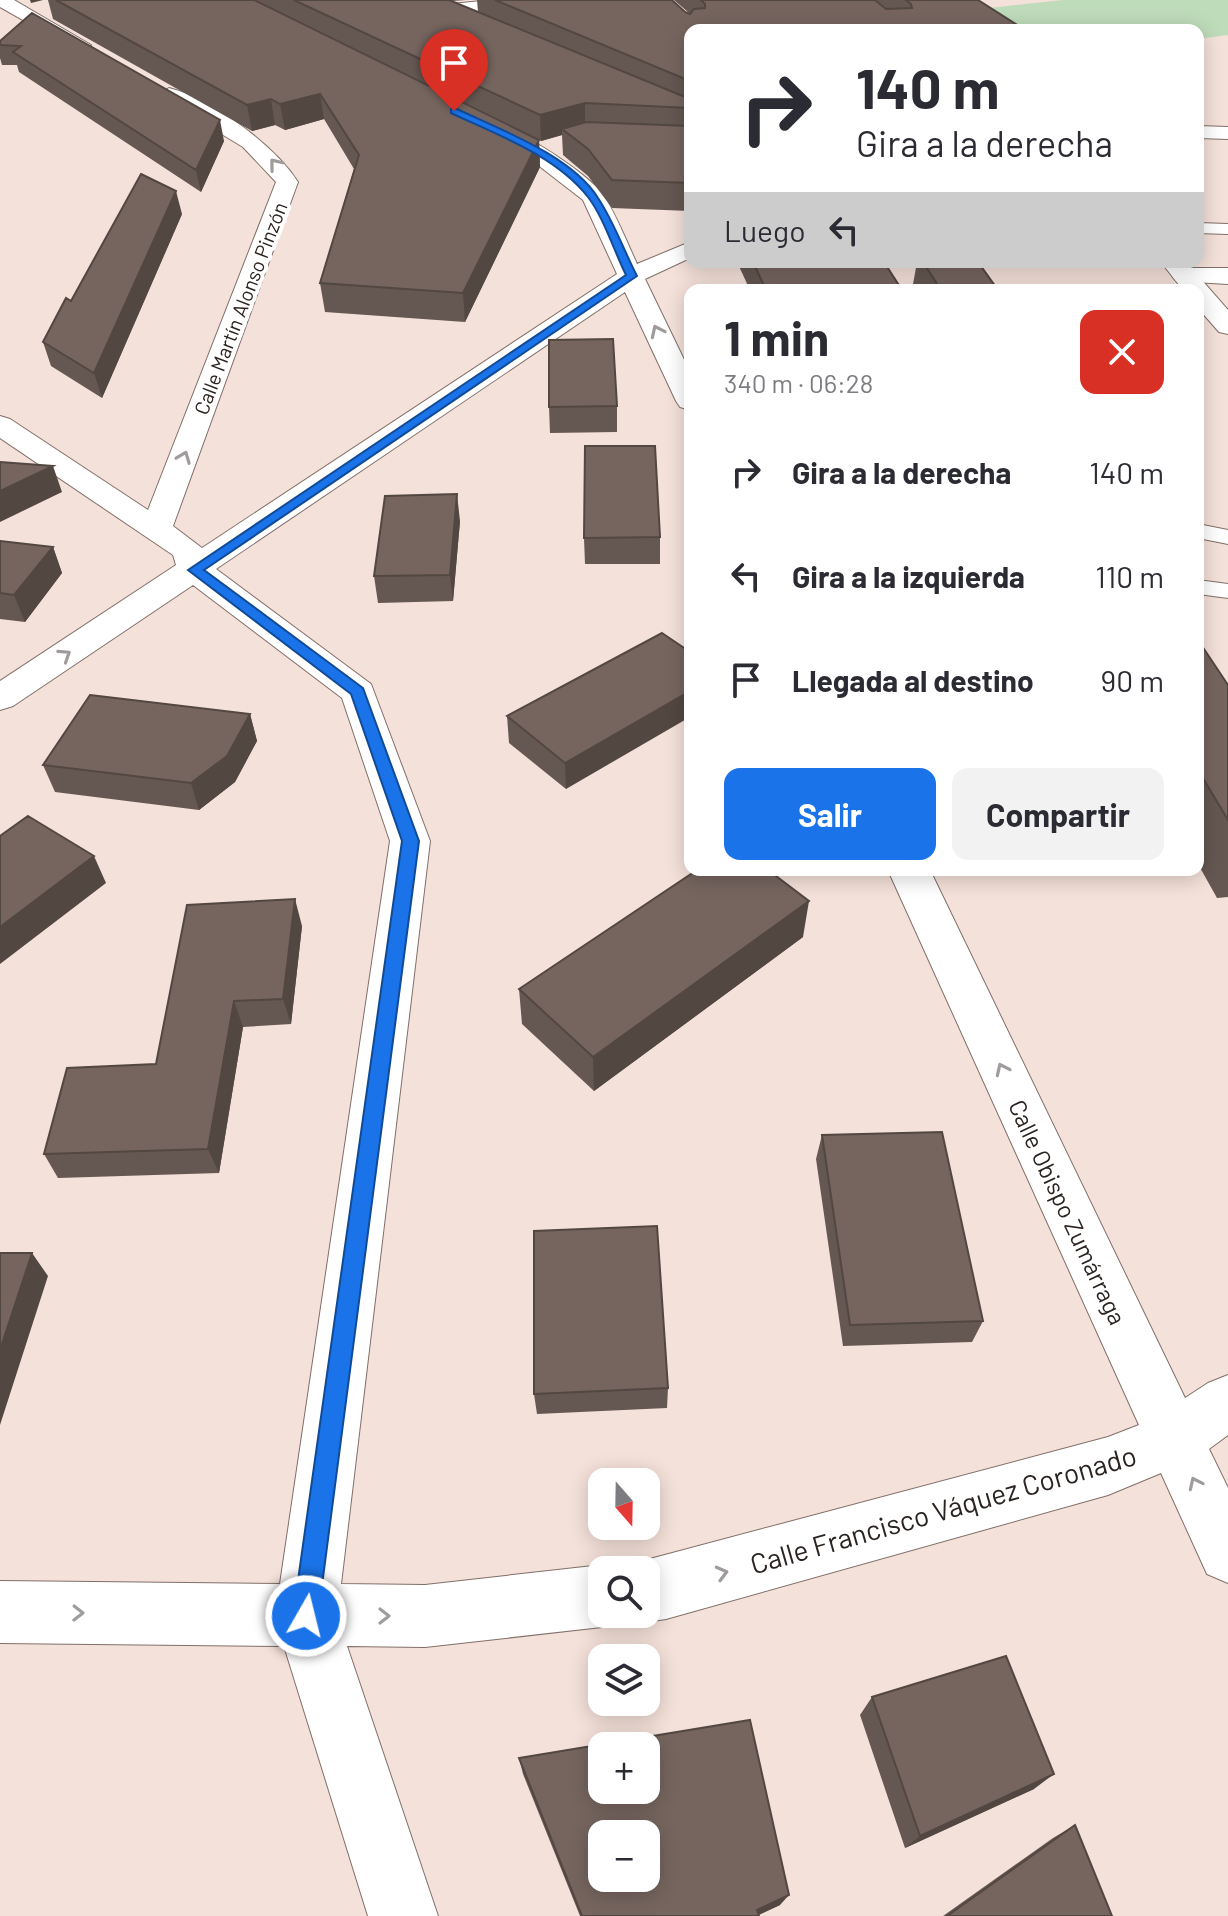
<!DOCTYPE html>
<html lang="es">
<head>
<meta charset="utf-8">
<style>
	body { margin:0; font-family:Barlow,sans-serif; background:#f2f2f3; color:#2b2b33; height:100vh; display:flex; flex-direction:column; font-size:30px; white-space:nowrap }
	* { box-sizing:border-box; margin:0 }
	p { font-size:26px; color:#7c7c81 }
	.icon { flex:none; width:44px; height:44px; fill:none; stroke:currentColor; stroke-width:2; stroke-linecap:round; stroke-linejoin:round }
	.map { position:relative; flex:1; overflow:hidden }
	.drawer { position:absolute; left:684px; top:284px; width:520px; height:592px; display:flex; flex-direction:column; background:#fff; border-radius:16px; box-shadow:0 4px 20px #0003 }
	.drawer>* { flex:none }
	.hud { position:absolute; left:684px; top:24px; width:520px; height:244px; border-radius:16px; box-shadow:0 4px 20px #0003; background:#fff; color:#2b2b33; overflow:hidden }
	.needle { width:52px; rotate:160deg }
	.controls { position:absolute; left:588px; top:1468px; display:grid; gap:16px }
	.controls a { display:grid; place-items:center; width:72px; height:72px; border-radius:16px; background:#fff; box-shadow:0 4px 20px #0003; font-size:40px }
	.pin { position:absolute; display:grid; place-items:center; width:68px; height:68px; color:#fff; margin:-82px -34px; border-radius:50% 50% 50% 0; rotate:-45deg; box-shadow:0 0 8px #0007 }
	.pin .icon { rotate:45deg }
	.me { position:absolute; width:88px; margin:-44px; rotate:8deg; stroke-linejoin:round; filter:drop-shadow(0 0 6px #0008) }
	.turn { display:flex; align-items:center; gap:28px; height:168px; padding:0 40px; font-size:36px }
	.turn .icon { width:104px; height:104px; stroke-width:2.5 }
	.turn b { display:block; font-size:56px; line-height:68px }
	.then { display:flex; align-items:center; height:76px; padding:0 40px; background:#0003; gap:16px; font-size:30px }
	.round { display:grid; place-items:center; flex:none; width:84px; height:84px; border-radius:16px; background:#f2f2f3 }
	.head { display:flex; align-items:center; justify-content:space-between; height:136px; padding:0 40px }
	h1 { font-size:48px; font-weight:700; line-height:60px }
	.primary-button { display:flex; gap:16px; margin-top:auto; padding:16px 40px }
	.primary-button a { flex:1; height:92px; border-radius:16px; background:#1a73e8; color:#fff; font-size:32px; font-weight:700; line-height:92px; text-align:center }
	.primary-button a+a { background:#f2f2f3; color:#2b2b33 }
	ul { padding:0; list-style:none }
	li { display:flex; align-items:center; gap:24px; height:104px; padding:0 40px }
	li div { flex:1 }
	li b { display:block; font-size:30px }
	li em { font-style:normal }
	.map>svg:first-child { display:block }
	.green { fill:#bedbba }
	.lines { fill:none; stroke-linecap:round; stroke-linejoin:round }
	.service-casing { stroke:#806f69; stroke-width:2 }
	.minor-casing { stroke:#806f69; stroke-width:2 }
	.tertiary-casing { stroke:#806f69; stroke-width:2 }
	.service { fill:#fff; fill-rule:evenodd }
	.minor { fill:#fff; fill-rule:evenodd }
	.tertiary { fill:#fff; fill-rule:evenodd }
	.wall { fill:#655752 }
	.shaded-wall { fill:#534742 }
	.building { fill:#76655f; stroke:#534742; stroke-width:2; fill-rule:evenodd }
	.oneway { stroke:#9f9c9b }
	.route { fill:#1a73e8; stroke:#114b97; stroke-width:2 }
	.labels { text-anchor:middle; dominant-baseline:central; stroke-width:8; stroke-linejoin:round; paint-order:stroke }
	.far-street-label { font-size:20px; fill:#2a2320; stroke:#fff }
	.street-label { font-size:24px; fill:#2a2320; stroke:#fff }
	.near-street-label { font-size:28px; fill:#2a2320; stroke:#fff }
</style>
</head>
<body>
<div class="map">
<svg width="1228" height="1916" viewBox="0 0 1228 1916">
	<rect width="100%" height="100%" fill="#f4e1d9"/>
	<path class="green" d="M1063,0H1228V35L1198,39V30H1024L989,8Z"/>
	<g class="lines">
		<g class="service-casing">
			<path id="service" d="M1198,223L1228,224V234L1198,233Z
				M1198,524L1228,530V544L1198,538Z
				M1198,580L1228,584V598L1198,594Z"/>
		</g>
		<g class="minor-casing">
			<path id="minor" d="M0,0H14L91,45L81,51L74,49L0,7Z
				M491,0H558L549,5L442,15L433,10L442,5Z
				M169,88C212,99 274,145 298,182L173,526L202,548L617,274L583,200L534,162L476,131L473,126L476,121C501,115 590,174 604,196C617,217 627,242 637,264L690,242V258L645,279L690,372V410L680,407L676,401L625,292L216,569L371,684L430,841L341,1584L425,1585L602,1565L613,1570H602V1614H625L624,1618L602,1627L425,1647L347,1646L438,1916H368L284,1646L0,1643V1581L280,1584L390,841L342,698L193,585L13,706L0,710V681L176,565L173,555L0,438V416L10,419L148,510L276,182L243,147L162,98L159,94Z
				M1198,126L1228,127V139L1198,138Z
				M1185,268H1228V284L1176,281L1172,276L1176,271Z
				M888,870H930L1185,1398L1208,1383L1228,1375V1435L1209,1449L1228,1488V1583L1207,1574L1161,1473L1108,1495L666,1619L646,1622L627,1614H646V1570H624L646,1560L1108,1437L1139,1425Z"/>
		</g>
		<g class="tertiary-casing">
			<path id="tertiary" d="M1161,262H1186L1228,310V334L1219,332L1198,308V290H1183Z"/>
		</g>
		<use href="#service" class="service"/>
		<use href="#minor" class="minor"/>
		<use href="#tertiary" class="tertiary"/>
	</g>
	<path class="wall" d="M48,0H466L452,1L478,12L477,0H672L685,12L689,13L674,0H978L1025,30H690V211L612,208L588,176L563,155L562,135L541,141L494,118L539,140L540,167L465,322L325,312L320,283L354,169L324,119L285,130L275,125L252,131L53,19Z
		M32,13L224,141L201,192L19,72L17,65H2L0,58V41Z
		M182,214L102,398L51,366L43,342L71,301Z
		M737,262H884L902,290H750Z
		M917,262H978L998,290H912Z
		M617,406V432L550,433L549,407Z
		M460,521L453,601L378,603L374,576Z
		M660,537V564H585L584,538Z
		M0,541L53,547L62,573L25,622L0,619Z
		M662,633L566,789L509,743L507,716Z
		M1198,640L1228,685V897L1217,898L1198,864Z
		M250,714L257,741L235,782L199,810L55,792L43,765Z
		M302,926L291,1024L243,1027L219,1173L58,1178L44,1154L156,1064Z
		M803,937L594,1091L522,1024L519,989Z
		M822,1135L983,1321L972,1342L843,1346L816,1159Z
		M668,1388L667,1408L537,1414L534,1394Z
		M872,1697L1034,1789L905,1848L860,1715Z
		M519,1758L780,1905L759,1915V1916H580L523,1774Z
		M1075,1825L1112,1916H943L1053,1838Z"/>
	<path class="shaded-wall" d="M30,0H43L31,3Z
		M320,94L324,119L285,130L280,104Z
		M271,99L275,125L252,131L247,105Z
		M585,103V129H562V135L541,141L540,115Z
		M220,120L224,141L201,192L196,170Z
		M539,140L540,167L465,322L463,293Z
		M176,191L182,214L102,398L94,373Z
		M53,466L62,492L0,522V491Z
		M457,494L460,521L453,601L450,575Z
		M53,547L62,573L25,622L14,595Z
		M690,691V717L566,789L565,763Z
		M250,714L257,741L235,782L199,810L191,783Z
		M94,856L106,883L0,964V927Z
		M295,899L302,926L291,1024L283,999Z
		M809,901L803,937L594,1091L593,1057Z
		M234,1001L243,1027L219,1173L208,1149Z
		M32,1253L48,1276L0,1425V1350Z
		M1054,1774L1034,1789L905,1848L920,1836Z
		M789,1895L780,1905L756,1916L757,1910Z"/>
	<path class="building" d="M56,0H254L539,140L463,293L320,283L359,155L320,94L280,104L271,99L247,105Z
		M294,0H449L690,99V108L585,103L540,115Z
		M495,0H672L685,12L690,14L694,9L705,8V4L701,0H875L886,9L912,8L911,4L906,0H978L1025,30H690V81Z
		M32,13L220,120L196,170L13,52L21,46L0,45V41Z
		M586,122L690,126V183L612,180L588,149L562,129Z
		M141,174L176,191L94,373L43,342L66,298L71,301Z
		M753,262H884L902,290H845L843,286L766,290Z
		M923,262H978L998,290H941Z
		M613,339L617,406L549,407V340Z
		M585,446H655L660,537L584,538Z
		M0,462L53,466L0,491Z
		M457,494L450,575L374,576L385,496Z
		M0,541L53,547L14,595L0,593Z
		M662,633L690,652V691L565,763L507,716Z
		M1198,640L1228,685V820L1198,770Z
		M90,695L250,714L227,756L191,783L43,765Z
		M28,816L94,856L0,927V836Z
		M697,870H768L809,901L593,1057L519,989Z
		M295,899L283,999L234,1001L208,1149L44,1154L67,1068L156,1064L187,905Z
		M942,1132L983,1321L850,1325L822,1135Z
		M657,1226L668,1388L534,1394V1231Z
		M0,1253H32L0,1350Z
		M1006,1656L1054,1774L920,1836L872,1697Z
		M750,1720L789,1895L757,1910L759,1916H582L519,1758ZM602,1746H646V1790H602ZM602,1834H646V1878H602Z
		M1075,1825L1112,1916H947Z"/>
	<defs><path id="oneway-chevron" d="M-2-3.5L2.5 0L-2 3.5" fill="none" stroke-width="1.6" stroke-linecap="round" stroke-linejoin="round" transform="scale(2)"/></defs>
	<g class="oneway">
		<use href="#oneway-chevron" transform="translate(275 164) rotate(-129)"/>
		<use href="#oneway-chevron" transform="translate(657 331) rotate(-115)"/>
		<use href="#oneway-chevron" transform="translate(184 457) rotate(-69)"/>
		<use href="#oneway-chevron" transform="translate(65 655) rotate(-33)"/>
		<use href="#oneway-chevron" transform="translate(1002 1069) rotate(-115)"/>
		<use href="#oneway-chevron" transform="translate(1195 1483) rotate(-115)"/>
		<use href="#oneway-chevron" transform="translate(722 1573) rotate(-15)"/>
		<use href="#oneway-chevron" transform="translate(78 1613) rotate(1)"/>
		<use href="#oneway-chevron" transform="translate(384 1616)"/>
	</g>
	<path class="route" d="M451,109H457C501,130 572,156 598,198C614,222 624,251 637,276L204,570L363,688L419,841L318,1616L315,1625L306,1629L297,1625L293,1616L402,841L351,694L188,570L626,275C614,251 604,218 588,197C555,155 497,135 451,113Z"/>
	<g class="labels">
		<g class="far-street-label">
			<text transform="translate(240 308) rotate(-69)">Calle Martín Alonso Pinzón</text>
		</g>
		<g class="street-label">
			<text transform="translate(1068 1212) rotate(65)">Calle Obispo Zumárraga</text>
		</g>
		<g class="near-street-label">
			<text transform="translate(943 1509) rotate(-16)">Calle Francisco Váquez Coronado</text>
		</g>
	</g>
</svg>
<div class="controls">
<a><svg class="needle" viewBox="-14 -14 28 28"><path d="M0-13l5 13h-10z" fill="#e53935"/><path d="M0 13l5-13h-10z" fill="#7c7c81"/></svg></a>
<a><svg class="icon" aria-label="search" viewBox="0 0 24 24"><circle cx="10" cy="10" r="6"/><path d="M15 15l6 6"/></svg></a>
<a><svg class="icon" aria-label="layers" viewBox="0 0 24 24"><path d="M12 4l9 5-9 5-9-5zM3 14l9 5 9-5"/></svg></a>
<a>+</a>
<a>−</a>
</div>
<div class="pin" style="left:454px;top:111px;background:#d93025"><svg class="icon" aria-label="arrive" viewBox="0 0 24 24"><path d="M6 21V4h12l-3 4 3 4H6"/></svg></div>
<svg class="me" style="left:306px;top:1616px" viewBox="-20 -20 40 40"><circle r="17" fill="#1a73e8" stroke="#fff" stroke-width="3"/><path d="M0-11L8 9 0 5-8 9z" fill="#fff"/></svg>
<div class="hud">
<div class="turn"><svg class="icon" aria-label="right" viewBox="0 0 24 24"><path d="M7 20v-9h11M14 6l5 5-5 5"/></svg><div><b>140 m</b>Gira a la derecha</div></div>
<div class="then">Luego<svg class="icon" aria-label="left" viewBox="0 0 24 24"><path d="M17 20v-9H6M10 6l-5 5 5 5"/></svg></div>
</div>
<section class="drawer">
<div class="head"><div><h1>1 min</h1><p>340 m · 06:28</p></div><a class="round" style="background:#d93025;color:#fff"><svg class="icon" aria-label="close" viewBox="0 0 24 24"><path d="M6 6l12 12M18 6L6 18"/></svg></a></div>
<ul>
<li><svg class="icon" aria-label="right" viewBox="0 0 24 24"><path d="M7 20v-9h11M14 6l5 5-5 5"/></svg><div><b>Gira a la derecha</b></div><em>140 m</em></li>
<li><svg class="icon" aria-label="left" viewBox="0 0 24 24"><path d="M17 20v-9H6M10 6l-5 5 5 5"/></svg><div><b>Gira a la izquierda</b></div><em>110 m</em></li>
<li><svg class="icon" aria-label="arrive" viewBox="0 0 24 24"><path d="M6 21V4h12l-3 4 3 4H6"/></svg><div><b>Llegada al destino</b></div><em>90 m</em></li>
</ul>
<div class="primary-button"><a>Salir</a><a>Compartir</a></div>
</section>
</div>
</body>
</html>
